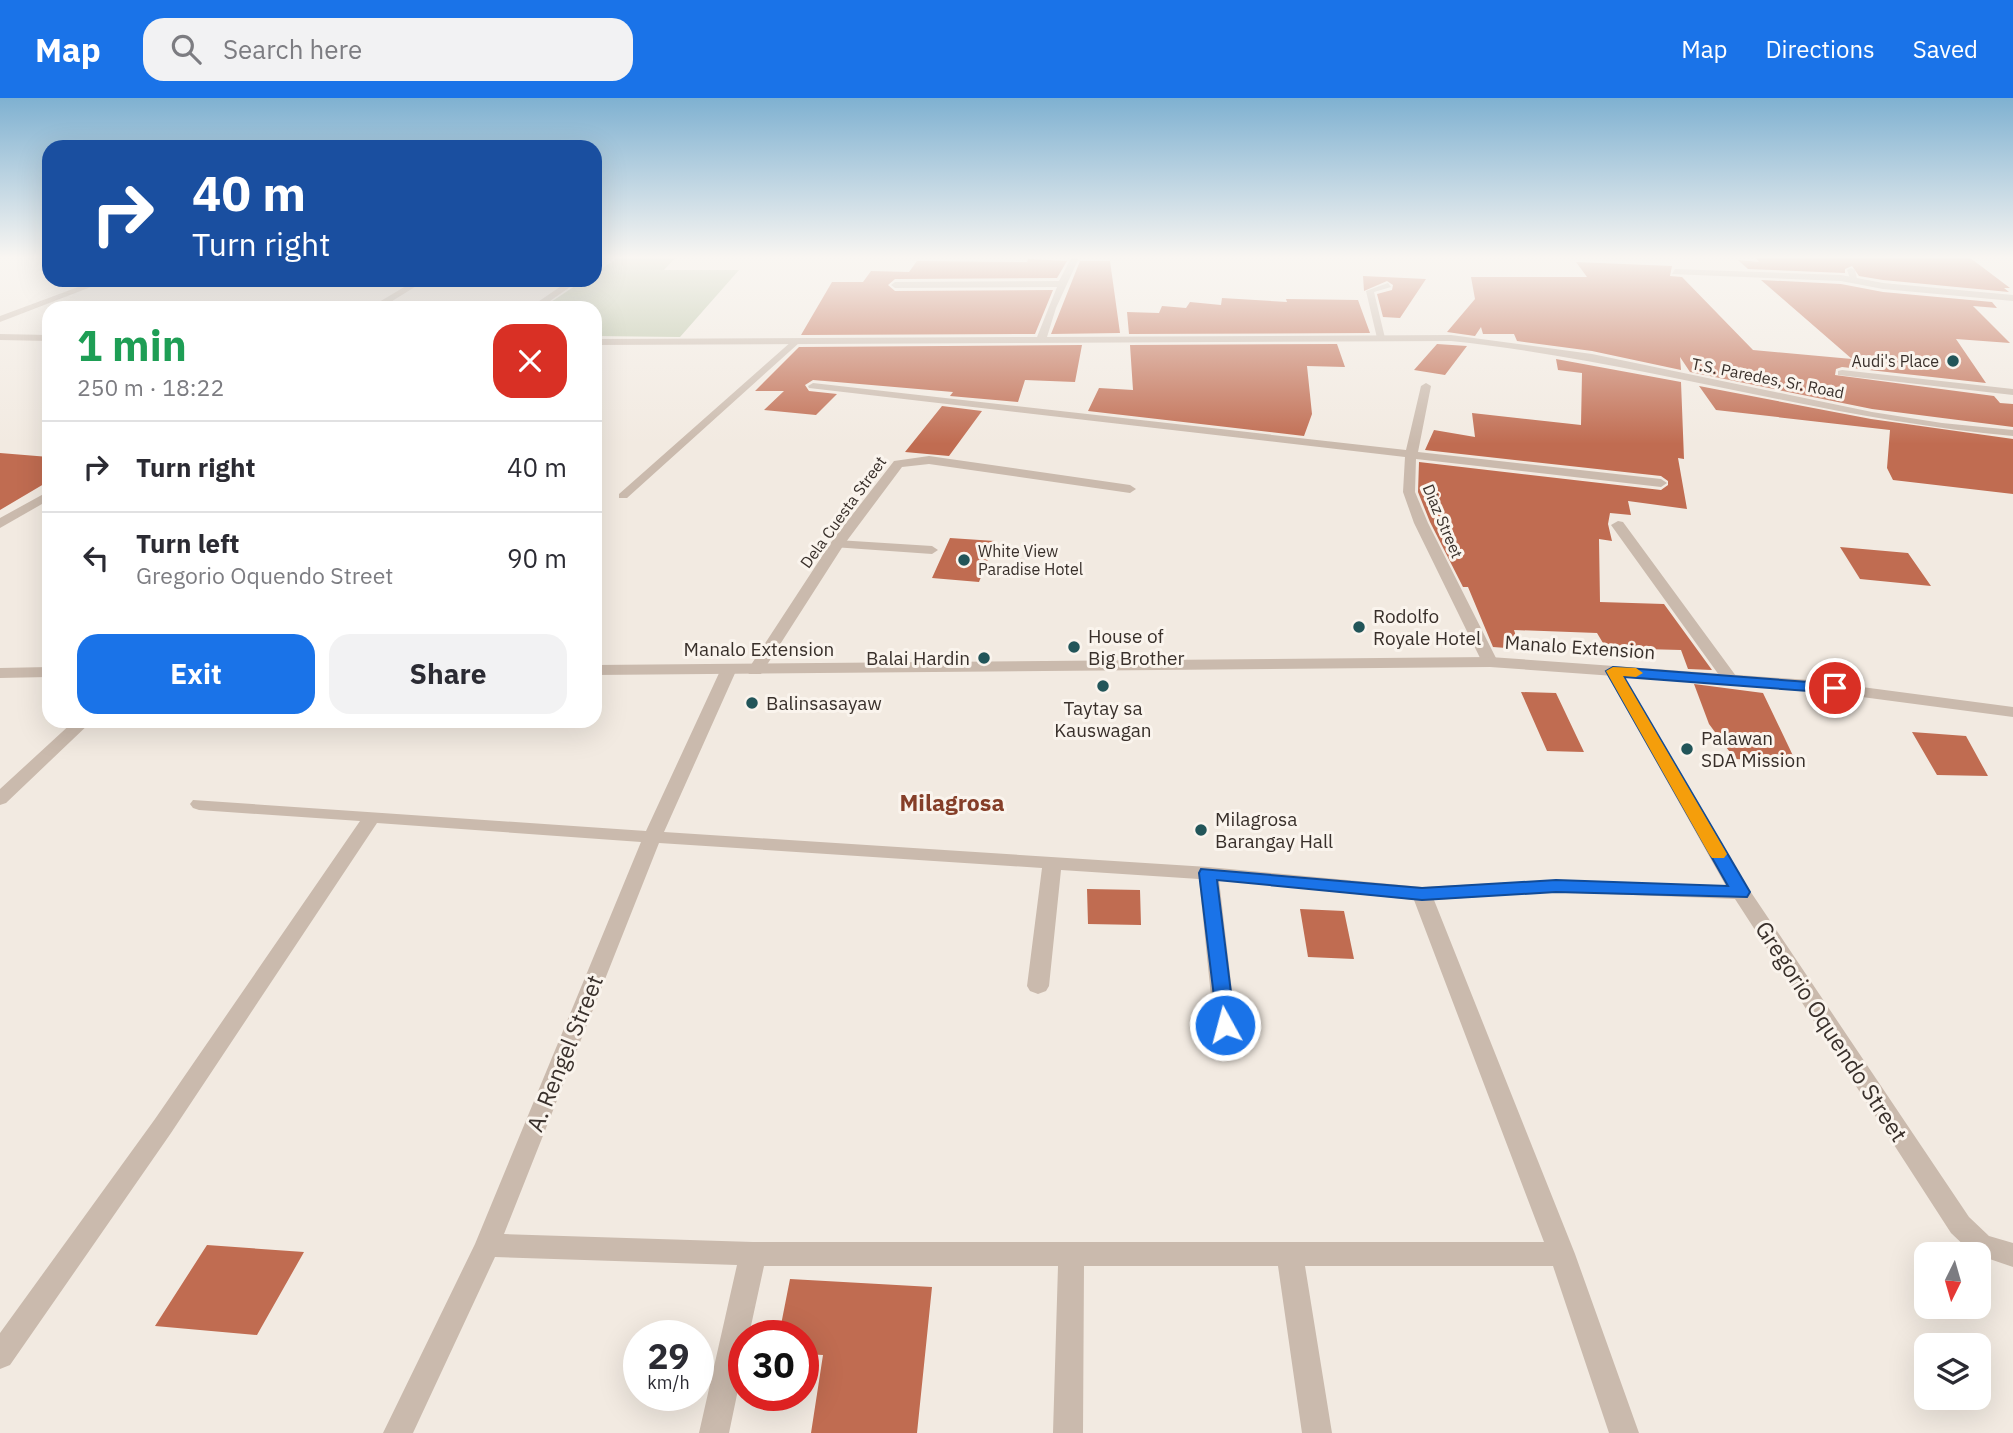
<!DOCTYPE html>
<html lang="en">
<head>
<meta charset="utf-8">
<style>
	body { margin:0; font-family:"IBM Plex Sans",sans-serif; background:#f2f2f3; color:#2b2b33; height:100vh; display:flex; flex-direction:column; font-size:26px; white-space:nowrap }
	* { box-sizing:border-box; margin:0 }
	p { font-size:23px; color:#7c7c81 }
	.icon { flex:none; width:38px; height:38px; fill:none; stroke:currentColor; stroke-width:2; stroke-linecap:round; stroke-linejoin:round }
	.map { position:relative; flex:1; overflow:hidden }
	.details { position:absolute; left:42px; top:203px; width:560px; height:427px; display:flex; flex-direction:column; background:#fff; border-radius:21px; box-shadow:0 7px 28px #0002 }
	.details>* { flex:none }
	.banner { position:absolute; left:42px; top:42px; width:560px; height:147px; border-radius:21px; box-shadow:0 7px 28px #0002; background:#1a4fa0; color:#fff; overflow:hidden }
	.needle { width:46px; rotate:185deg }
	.controls { position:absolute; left:1914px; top:1144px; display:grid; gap:14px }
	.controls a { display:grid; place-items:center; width:77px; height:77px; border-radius:14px; background:#fff; box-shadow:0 7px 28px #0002; font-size:35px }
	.speed { position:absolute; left:623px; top:1222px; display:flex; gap:14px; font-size:35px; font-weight:700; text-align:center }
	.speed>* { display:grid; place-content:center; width:91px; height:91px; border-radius:50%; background:#fff; box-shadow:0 7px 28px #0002; line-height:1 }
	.speed small { font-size:18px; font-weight:400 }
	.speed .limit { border:10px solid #d22; background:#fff; color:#111 }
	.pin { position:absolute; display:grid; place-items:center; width:60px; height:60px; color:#fff; margin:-30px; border:4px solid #fff; border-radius:50%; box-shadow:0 2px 7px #0007 }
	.me { position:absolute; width:77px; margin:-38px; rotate:353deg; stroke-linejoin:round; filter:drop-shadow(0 0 5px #0008) }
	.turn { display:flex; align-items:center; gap:24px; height:147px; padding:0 35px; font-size:32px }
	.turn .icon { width:91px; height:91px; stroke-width:2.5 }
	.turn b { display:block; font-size:49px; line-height:60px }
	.round { display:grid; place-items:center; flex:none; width:74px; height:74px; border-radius:21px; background:#f2f2f3 }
	.overview { display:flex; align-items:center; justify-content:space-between; height:119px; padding:0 35px }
	h1 { font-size:42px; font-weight:700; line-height:52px; color:#1e9e55 }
	.button { display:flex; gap:14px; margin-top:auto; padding:14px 35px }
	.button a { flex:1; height:80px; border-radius:21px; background:#1a73e8; color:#fff; font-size:28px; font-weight:700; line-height:80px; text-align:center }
	.button a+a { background:#f2f2f3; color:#2b2b33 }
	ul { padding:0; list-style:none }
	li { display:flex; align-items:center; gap:21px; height:91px; padding:0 35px; border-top:2px solid #e1e1e2 }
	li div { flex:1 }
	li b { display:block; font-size:26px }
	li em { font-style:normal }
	header { display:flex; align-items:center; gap:42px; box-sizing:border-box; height:98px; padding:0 35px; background:#1a73e8; color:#fff }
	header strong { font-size:33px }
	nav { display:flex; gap:38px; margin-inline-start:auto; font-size:24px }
	.search { width:490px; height:63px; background:#f2f2f3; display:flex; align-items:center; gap:18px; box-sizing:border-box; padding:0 24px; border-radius:21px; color:#7c7c81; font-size:26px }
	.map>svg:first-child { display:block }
	.green { fill:#b6c1a1 }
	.building { fill:#c06c51 }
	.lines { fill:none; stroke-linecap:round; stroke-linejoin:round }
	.service { fill:#cabaad; fill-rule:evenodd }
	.minor { fill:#cabaad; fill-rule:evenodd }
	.tertiary { fill:#cabaad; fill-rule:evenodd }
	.route { fill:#1a73e8; stroke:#114b97; stroke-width:2 }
	.slow { fill:#f59e0b }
	.poi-dot { fill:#225559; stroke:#faf4ed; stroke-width:2.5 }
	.labels { text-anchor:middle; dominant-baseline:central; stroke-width:6; stroke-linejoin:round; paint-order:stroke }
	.far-poi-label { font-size:16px; fill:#39302b; stroke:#faf4ed; text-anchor:end }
	.far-street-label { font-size:16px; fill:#39302b; stroke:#faf4ed }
	.poi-label { font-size:19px; fill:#39302b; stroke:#faf4ed; text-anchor:start }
	.street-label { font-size:19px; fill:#39302b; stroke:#faf4ed }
	.quarter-label { font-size:23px; font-weight:bold; fill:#853e28; stroke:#faf4ed }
	.near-street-label { font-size:23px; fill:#39302b; stroke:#faf4ed }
</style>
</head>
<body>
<header>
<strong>Map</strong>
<div class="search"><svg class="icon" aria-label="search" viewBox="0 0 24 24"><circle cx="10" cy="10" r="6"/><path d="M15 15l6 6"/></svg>Search here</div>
<nav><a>Map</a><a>Directions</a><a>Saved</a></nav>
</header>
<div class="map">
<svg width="2013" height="1335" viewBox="0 0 2013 1335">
	<rect width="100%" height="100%" fill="#f2eae1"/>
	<path class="green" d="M619,159H676L664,172H739L680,239L595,238V210H542L584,182H595V175Z"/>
	<path class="building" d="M1755,159H1969L2010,190H2004L2009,194L1883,182L1859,178L1852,168L1845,171V175L1748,171L1738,162L1759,164Z
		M1028,161L1067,163L1057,180L895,181L888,187L895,193L1053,192L1035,236L801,237L832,184H863L871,173L909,174L917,163L1027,164Z
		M1080,163H1110L1120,235L1051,236Z
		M1576,164L1672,168L1670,178L1682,179L1753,252L1852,261L1761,182L1841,186L1883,194L1992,204L1997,210L1973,208L2010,245L1956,241L1986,285L1842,269L1836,271L1835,277L1994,298L2000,305L2013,306V329L1872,311L1690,274L1680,259L1681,272L1592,253L1517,243L1514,236H1483L1481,229L1475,238L1447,234L1475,201L1471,179H1587Z
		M1363,178L1426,181L1400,220L1383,219L1377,196L1392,192L1393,187L1387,183L1364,193Z
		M1222,200L1287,204L1286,201L1358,202L1370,235L1129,236L1127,214L1159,215L1162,208L1186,210L1190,204L1221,207Z
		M1337,246L1345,269L1307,268L1312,316L1304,338L1088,313L1099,290L1133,292L1130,247Z
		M1437,246L1467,248L1445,277L1414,272Z
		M1082,247L1075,284L1025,282L1018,304L950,298L953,294L813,282L805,287L809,293L837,296L816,317L764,312L784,293H755L799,249Z
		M1556,261L1681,284L1684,361L1678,360L1687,411L1628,403L1631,417L1610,415L1608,426L1612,443L1599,441L1600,504L1664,506L1712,572L1688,571L1681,552L1606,550L1597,535L1514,532L1520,551L1493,549L1468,489H1463L1430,424L1418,394L1419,364L1661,392L1668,387V383L1661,378L1425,352L1434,332L1475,339L1472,315L1581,327L1582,275L1558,272Z
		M1699,288L1871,321L2013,341V396L1893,382L1887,370L1890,332L1716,312Z
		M942,308L982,313L949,358L905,354Z
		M0,355L49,359V383L0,412Z
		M950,440L995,443L979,484L932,480Z
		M1840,449L1908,455L1931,488L1860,481Z
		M1694,586L1763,595L1796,664L1735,661L1709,626Z
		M1521,594L1556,595L1584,654L1547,653Z
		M1912,634L1966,638L1988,678L1937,677Z
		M1087,791L1140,792L1141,827L1088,826Z
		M1300,811L1344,813L1354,861L1308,859Z
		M207,1147L304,1154L257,1237L155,1228Z
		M790,1181L932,1189L917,1335H811L823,1257L803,1256V1237H779Z"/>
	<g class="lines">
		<path class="service" d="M1851,170L1855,172L1858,185L1851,183L1847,172Z
			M1388,185L1391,189L1374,194L1385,240L1381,243L1377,240L1366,193Z
			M792,243L799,245L627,400H619V396Z
			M837,442L932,448L938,452L932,456L833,449V443Z"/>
		<path class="minor" d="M1074,159L1078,162L1056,210L1047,239L1451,237L1592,256L1872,314L1942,325L2013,332V338C1823,321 1641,263 1451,243L595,247V241L1037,239L1057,189L895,190L891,187L895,184L1059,183L1070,162Z
			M1675,171L1841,177L1883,185L2013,197V203L1883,191L1841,183L1672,176Z
			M97,182H109L0,224V218Z
			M416,182H426L381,210H369Z
			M570,182H580L540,210H529Z
			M0,236L49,237V243L0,242Z
			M1842,272L2013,291V297L1838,277V273Z
			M813,285L1406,352L1421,288L1426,285L1431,288L1418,354L1661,381L1667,385L1661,389L1416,361L1415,394L1428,425L1498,564L1490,569L1482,564L1414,425L1403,394L1405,359L809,290L808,288Z
			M929,358L1130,387L1136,391L1130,395L929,366L902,369L843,448L761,576H749L747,573L832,443L894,363Z
			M49,393V402L0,430V420Z
			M1618,423L1623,424L1736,578L1738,581L1736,584H1724L1611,427Z
			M728,568L736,573L664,734L1208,769L1422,789L1556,782L1726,788L1605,573L1613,568L1619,570L1740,778L1969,1119L1989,1138L2013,1145V1169L1972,1155L1951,1135L1735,801L1556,794L1434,802L1575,1156L1639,1335H1609L1553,1168H1305L1332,1335H1302L1278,1168H1084L1083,1335H1053L1058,1168H764L749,1237H744V1263L729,1335H699L737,1167L495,1159L413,1335H383L475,1146L641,744L377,725L171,1035L10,1267L0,1271V1235L155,1021L360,723L199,712L193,710L190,706L193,702L646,733L720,573ZM659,745L1042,770L1027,888L1030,893L1038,896L1046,893L1049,888L1061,772L1199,781L1214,927L1217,933L1225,935L1233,933L1236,927L1219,782L1414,802L1544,1144H753L504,1136Z
			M74,623H92L6,705L0,707V691Z"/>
		<path class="tertiary" d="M1490,559L1809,582L2013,609V619L1809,592L1490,569L595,577V567Z
			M49,569V579L0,580V570Z"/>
	</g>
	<linearGradient id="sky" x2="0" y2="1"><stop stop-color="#7fb1d1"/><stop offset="0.46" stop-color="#f9f6f2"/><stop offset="1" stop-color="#f9f6f2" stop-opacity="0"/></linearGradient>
	<rect width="2013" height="346" fill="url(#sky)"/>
	<path class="route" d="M1613,569L1835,586L1842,590L1835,595L1624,579L1750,794L1747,799L1556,794L1422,802L1217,782L1235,927L1232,932H1218L1199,775L1201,771L1422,790L1556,782L1728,788L1606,573Z"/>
	<path class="slow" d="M1613,569L1636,570L1643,575L1636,579L1623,578L1727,756L1724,760H1712L1709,756L1606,573Z"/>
	<g class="poi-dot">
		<circle cx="1953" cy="263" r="7"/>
		<circle cx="964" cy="462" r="7"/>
		<circle cx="1359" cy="529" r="7"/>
		<circle cx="1074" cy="549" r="7"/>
		<circle cx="984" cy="560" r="7"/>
		<circle cx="1103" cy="588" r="7"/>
		<circle cx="752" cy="605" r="7"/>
		<circle cx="1687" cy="651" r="7"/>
		<circle cx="1201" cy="732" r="7"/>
	</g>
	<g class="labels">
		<g class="far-poi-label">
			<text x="1939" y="263">Audi's Place</text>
			<text x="978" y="453" text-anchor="start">White View<tspan x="978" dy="18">Paradise Hotel</tspan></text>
		</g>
		<g class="far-street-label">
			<text transform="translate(1768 280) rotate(11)">T.S. Paredes, Sr. Road</text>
			<text transform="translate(843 414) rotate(-54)">Dela Cuesta Street</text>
			<text transform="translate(1443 423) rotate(67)">Diaz Street</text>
		</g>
		<g class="poi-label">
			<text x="1373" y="518">Rodolfo<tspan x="1373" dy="22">Royale Hotel</tspan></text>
			<text x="1088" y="538">House of<tspan x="1088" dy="22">Big Brother</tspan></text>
			<text x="970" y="560" text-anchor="end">Balai Hardin</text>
			<text x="766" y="605">Balinsasayaw</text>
			<text x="1103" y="610" text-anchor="middle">Taytay sa<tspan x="1103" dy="22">Kauswagan</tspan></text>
			<text x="1701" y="640">Palawan<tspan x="1701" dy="22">SDA Mission</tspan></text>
			<text x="1215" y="721">Milagrosa<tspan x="1215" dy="22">Barangay Hall</tspan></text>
		</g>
		<g class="street-label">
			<text transform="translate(1580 549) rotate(4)">Manalo Extension</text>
			<text x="759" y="551">Manalo Extension</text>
		</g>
		<g class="quarter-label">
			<text x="952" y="704">Milagrosa</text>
		</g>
		<g class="near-street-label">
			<text transform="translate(1832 933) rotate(57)">Gregorio Oquendo Street</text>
			<text transform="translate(564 955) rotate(-68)">A. Rengel Street</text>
		</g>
	</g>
</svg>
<div class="controls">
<a><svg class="needle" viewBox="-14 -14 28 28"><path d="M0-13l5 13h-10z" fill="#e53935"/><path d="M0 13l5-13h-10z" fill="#7c7c81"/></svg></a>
<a><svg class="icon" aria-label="layers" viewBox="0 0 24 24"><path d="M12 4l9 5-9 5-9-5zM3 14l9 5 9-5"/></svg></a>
</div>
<div class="speed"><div>29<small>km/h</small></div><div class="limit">30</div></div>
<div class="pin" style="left:1835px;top:590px;background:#d93025"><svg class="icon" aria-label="arrive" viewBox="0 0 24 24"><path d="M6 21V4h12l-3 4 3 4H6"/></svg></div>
<svg class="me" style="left:1225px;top:927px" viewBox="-20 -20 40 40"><circle r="17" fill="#1a73e8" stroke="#fff" stroke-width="3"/><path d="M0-11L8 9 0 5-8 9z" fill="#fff"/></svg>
<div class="banner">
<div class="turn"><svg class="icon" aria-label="right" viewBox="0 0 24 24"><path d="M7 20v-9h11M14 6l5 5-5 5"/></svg><div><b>40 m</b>Turn right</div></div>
</div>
<section class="details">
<div class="overview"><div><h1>1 min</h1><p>250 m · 18:22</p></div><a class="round" style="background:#d93025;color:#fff"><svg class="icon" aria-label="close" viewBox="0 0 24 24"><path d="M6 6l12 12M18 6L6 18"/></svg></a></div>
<ul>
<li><svg class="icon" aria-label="right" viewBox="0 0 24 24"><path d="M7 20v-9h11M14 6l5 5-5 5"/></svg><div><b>Turn right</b></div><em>40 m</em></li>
<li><svg class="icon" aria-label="left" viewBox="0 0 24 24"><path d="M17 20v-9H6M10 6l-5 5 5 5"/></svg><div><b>Turn left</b><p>Gregorio Oquendo Street</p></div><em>90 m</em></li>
</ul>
<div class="button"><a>Exit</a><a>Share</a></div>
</section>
</div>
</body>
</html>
